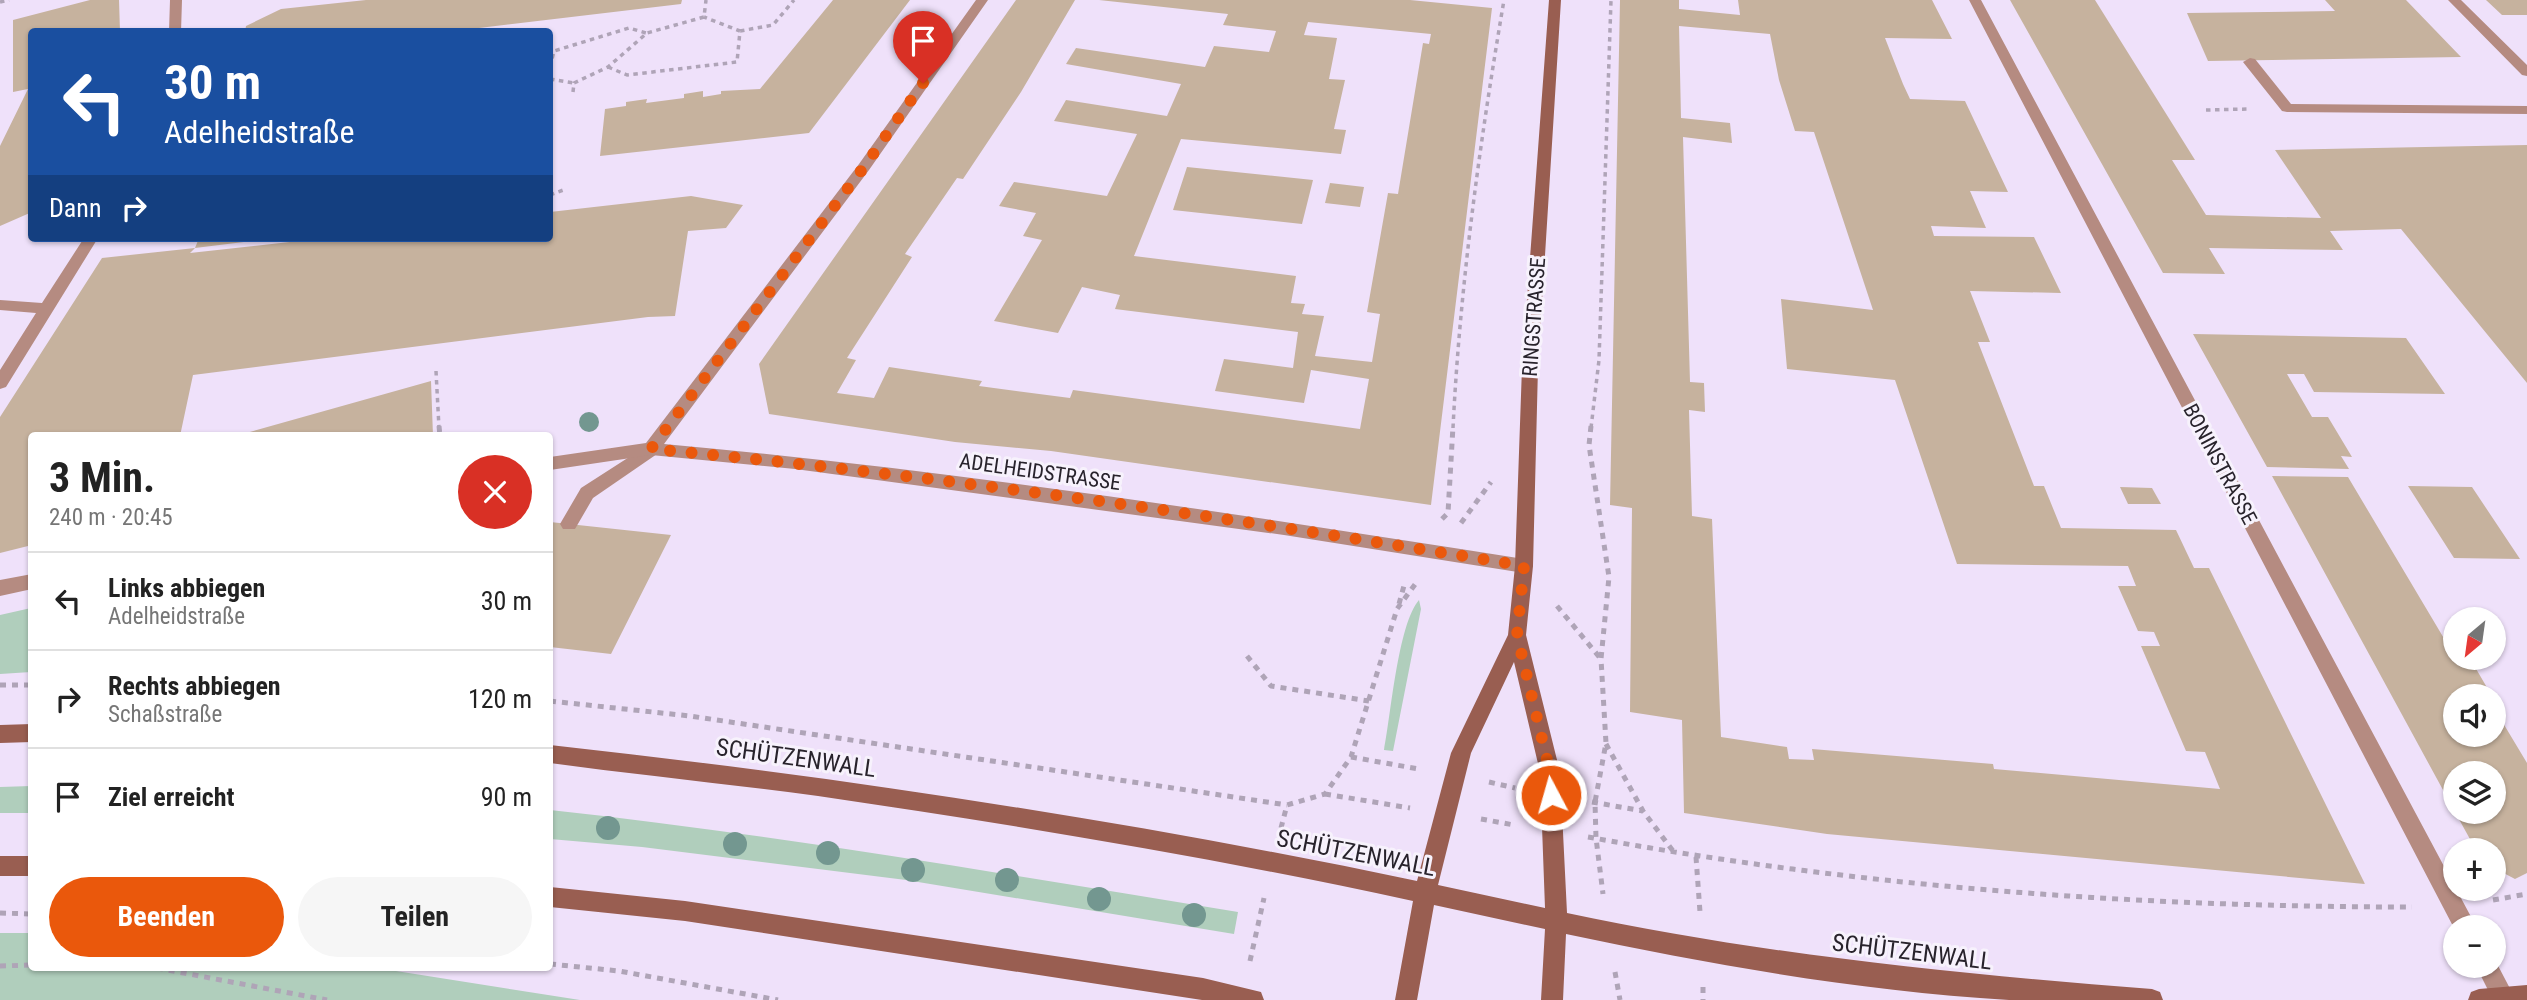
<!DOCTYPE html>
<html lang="de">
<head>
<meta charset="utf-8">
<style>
	body { margin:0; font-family:"Roboto Condensed",sans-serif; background:#f6f6f6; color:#222; height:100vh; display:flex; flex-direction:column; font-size:26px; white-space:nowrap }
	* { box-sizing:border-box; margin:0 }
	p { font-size:23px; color:#767676 }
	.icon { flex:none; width:38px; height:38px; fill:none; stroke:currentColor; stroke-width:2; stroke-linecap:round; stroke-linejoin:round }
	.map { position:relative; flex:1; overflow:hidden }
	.panel { position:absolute; left:28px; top:432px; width:525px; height:539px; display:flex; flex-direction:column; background:#fff; border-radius:7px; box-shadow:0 2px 5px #0004 }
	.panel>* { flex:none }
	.top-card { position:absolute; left:28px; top:28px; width:525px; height:214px; border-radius:7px; box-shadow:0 2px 5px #0004; background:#1a4fa0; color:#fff; overflow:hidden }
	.needle { width:46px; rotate:209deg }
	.controls { position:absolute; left:2443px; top:607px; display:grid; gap:14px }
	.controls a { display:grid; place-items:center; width:63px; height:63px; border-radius:50%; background:#fff; box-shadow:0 2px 5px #0004; font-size:35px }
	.pin { position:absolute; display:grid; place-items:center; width:60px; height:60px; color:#fff; margin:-72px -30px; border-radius:50% 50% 50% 0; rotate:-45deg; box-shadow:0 0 7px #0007 }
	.pin .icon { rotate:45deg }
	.me { position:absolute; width:77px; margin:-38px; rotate:354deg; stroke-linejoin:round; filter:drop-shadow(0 0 5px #0008) }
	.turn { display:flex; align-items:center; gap:24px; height:147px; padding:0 21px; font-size:32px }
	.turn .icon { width:91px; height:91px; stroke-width:2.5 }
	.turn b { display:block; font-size:49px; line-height:60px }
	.then { display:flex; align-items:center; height:66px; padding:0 21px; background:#0003; gap:14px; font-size:26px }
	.round { display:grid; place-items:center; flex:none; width:74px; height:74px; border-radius:37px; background:#f6f6f6 }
	.summary { display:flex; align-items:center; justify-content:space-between; height:119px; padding:0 21px }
	h1 { font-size:42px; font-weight:700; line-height:52px }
	.action { display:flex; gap:14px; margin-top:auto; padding:14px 21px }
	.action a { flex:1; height:80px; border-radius:42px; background:#ea580c; color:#fff; font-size:28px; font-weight:700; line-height:80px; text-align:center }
	.action a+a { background:#f6f6f6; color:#222 }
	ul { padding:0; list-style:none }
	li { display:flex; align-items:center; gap:21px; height:98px; padding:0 21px; border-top:2px solid #e0e0e0 }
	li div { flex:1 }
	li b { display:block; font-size:26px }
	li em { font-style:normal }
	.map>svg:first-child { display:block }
	.green { fill:#b0cebc }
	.building { fill:#c6b29e; fill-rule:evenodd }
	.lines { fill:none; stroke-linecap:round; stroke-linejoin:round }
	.path-far1 { stroke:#afa4b7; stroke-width:3.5; stroke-dasharray:4.5 4.5; stroke-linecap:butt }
	.path { stroke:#afa4b7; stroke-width:5; stroke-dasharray:6 6; stroke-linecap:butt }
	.service { fill:#b58b81; fill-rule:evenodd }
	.minor { fill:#b58b81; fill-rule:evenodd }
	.secondary { fill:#995e51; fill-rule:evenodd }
	.tree { fill:#739790 }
	.route { stroke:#ea580c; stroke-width:12; stroke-dasharray:0 21.6 }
	.labels { text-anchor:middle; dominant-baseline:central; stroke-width:6; stroke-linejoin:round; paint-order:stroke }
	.street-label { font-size:21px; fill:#28232c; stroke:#f7f2fc }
	.near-street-label { font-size:24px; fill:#28232c; stroke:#f7f2fc }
</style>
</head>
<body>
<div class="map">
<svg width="2527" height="1000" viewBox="0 0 2527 1000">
	<rect width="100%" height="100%" fill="#efe1fa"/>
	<path class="green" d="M1419,600L1421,609L1393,751L1384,750C1391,715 1398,624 1419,600Z
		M31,608V672L0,674V615Z
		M31,786V813H0V787Z
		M550,810C780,835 1009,875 1238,912L1234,934L906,880L642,847L550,839Z
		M0,933H31L32,968H377L580,1000H0Z"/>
	<path class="building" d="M90,0H119L120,32H32V212L0,226V146L28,89L13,92V20Z
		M366,0H682L681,4L446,32H245L246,26L281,9Z
		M833,0H910L809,133L600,156L605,109L626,106V102L647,99L646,103L684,98V94L703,91V97L721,94V91L760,89Z
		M1016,0H1075L1021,92L963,179L957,178L905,254L912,257L847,358L856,360L837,393L874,398L889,367L982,381L979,386L1070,398L1073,390L1360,429L1369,379L1311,370L1304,403L1215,391L1224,359L1293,368L1298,332L1115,309L1120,295L1082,287L1058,333L994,321L1042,240L1023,236L1036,213L999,206L1014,182L1107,196L1137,134L1054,121L1066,100L1167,116L1181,84L1066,64L1076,48L1205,67L1214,46L1269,52L1276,31L1223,25L1228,14L1099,0H1410L1492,8L1431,505L1051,451L955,442L769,414L759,364ZM1308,22L1431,34L1429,44L1423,43L1398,194L1388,193L1367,312L1380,314L1372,362L1315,356L1324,316L1302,314L1305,304L1291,303L1296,276L1134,256L1181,139L1341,154L1346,130L1334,129L1345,80L1329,79L1337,38L1304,35Z
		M1620,0H1679V9L1740,15L1738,0H1932L1952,39L1885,38L1903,84L1910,99L1965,101L2008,192L1970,191L1986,228L1931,226L1934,236L2034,237L2061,293L1970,291L1990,342H1978L2034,486H2044L2061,528L2176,530L2194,568H2209L2365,884L1827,834L1684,813L1682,720L1630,712L1632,508L1610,505ZM1679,26L1770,34L1779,80L1795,131L1814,132L1873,310L1781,299L1787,369L1895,380L1957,564L2128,566L2136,586H2118L2138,631L2154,632L2160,646H2141L2186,751L2205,752L2220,789L1994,769L1993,764L1812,749L1814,760L1789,759L1787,747L1721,737L1712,519L1692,516L1689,410L1705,412L1704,383L1690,382L1683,137L1732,143L1730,123L1681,118Z
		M2010,0H2095L2195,160H2172L2206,215L2321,218L2275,150L2527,145V383L2401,229L2330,231L2343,250L2209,248L2225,274L2163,273Z
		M2325,0H2406L2461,57L2208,61L2187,13L2335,11Z
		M2486,0H2527V15H2502Z
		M1187,167L1313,180L1302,224L1173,210Z
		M1330,183L1364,187L1360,207L1325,203Z
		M691,196L743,205L726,228L688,231L675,316L648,317L193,375L180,436H32V545L0,553V417L102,258L195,248L190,253L325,238H550V212Z
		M199,238H259V240L195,248Z
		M2193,334L2406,338L2445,394L2314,392L2304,374H2287L2312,417H2328L2352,457L2341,456L2349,469L2267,467Z
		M431,381L433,436H239V435Z
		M2272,476L2348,477L2461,667H2475L2489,691H2483L2487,696H2455V735H2494V708L2527,763V873L2515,879L2494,868V850H2476L2455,812H2494V774H2455V812Z
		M2408,486L2472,487L2520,559L2454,558Z
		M2120,487L2152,488L2161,504H2128Z
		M550,522L671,535L611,654L550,647Z"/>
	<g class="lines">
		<path class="path-far1" d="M0,2L9,0
			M740,31L773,25L794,0
			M550,67L554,51L629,28L646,33
			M608,67L627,75L737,62L740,31L704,17
			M550,79L574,83
			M573,92L574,83L608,67L647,33L704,17L706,0
			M2206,110L2248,109
			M550,195L566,189
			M436,371L439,428
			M1453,428C1460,285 1480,141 1504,0
			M1591,428L1599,360L1611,0"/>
		<path class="path" d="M439,426L440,436
			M1591,426L1589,445L1609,577L1601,659L1606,743L1595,802L1596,838L1603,894
			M1442,519L1448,513L1453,426
			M1461,523L1491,482
			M1399,604L1405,582
			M1557,606L1601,659
			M1247,656L1271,686L1369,701
			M0,685H32
			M550,701L690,716L1287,805
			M1606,744L1643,811L1673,851
			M1351,757L1419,769
			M1489,782L1515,788
			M1325,794L1410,808
			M1592,802L1643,811
			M1481,819L1514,825
			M1281,828L1287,805L1325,794L1351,757L1397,609L1416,583
			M1588,837C1859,887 2137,907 2412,907
			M1696,857L1700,912
			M2493,900L2527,894
			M0,913L32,914
			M1250,961L1264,898
			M550,964L619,971L778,1000
			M0,966L32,965
			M157,968L327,1000
			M1615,972L1620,1000
			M1703,987V1000"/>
		<path class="service" d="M2250,58L2255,59L2291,104L2527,106V114L2287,112L2282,111L2243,62Z
			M651,443L657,444L659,449L657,454L593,498L575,529H563L560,524L581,488Z"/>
		<path class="minor" d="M170,0H182L181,32H169Z
			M976,0H988L869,170L664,444C952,470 1239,514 1524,559L1530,561L1533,566L1530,571L1524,573L1284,535L795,469L651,455L550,470V457L646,443L859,164Z
			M1969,0H1981L2477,928H2455V930Z
			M2448,0H2461L2527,65V76L2522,75Z
			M84,238H98L6,387L0,389V370L36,313L0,310V300L42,303Z
			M32,574V589L0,596V580Z
			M2494,958L2516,1000H2493L2476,966H2494Z"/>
		<path class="secondary" d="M1549,0H1561L1538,367L1533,566L1526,635L1560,772L1567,913C1760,954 1955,974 2152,989L2160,992L2163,1000C2112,1000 2060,1000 2009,1000C1860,991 1712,965 1566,934L1563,1000H1541L1545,929L1434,905L1417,1000H1395L1413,901C1216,858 1017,825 818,796C728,784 639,775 550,763V745C841,777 1131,821 1417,881L1451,753L1508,635L1515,566L1522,367ZM1514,662L1540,772L1545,908L1438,885L1471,753Z
			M32,724V742L0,743V725Z
			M0,856H32V876H0Z
			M550,887L685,901L1203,978L1261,992L1264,1000H1202L685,921L550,907Z
			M2527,985V1000H2468L2471,992L2479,989Z"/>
	</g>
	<g class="tree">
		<circle cx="589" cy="422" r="10"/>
		<circle cx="608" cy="828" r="12"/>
		<circle cx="735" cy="844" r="12"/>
		<circle cx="828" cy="853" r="12"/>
		<circle cx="913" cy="870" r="12"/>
		<circle cx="1007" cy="880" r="12"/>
		<circle cx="1099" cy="899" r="12"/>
		<circle cx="1194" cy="915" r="12"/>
	</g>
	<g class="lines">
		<path class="route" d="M923,83L864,167L651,449C943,476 1234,518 1524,566L1517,635L1550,772L1551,795"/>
	</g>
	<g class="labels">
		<g class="street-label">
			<text transform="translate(1534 317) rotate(-86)">RINGSTRASSE</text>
			<text transform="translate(2220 464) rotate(62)">BONINSTRASSE</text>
			<text transform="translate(1040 472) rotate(8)">ADELHEIDSTRASSE</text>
		</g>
		<g class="near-street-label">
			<text transform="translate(796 758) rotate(8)">SCHÜTZENWALL</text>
			<text transform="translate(1356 853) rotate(11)">SCHÜTZENWALL</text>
			<text transform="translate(1912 952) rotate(7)">SCHÜTZENWALL</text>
		</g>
	</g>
</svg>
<div class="controls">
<a><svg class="needle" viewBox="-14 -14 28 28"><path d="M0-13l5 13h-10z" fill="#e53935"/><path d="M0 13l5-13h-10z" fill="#767676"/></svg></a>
<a><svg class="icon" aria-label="sound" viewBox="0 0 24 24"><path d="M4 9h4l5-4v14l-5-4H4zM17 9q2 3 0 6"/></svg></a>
<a><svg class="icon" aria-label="layers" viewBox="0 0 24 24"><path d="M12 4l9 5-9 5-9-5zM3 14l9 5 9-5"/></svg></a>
<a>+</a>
<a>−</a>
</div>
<div class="pin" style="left:923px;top:83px;background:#d93025"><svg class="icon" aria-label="arrive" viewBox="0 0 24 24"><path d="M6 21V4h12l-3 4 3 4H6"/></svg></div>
<svg class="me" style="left:1551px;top:795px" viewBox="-20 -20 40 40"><circle r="17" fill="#ea580c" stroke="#fff" stroke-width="3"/><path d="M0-11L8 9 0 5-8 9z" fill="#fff"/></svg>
<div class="top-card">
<div class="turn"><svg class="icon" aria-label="left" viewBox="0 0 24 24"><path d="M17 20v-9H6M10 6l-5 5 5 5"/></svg><div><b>30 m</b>Adelheidstraße</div></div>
<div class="then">Dann<svg class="icon" aria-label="right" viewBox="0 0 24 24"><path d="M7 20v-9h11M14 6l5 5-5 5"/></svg></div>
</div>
<section class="panel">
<div class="summary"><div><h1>3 Min.</h1><p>240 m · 20:45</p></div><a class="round" style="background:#d93025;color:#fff"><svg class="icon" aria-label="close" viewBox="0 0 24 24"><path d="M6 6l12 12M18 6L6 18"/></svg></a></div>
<ul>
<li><svg class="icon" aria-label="left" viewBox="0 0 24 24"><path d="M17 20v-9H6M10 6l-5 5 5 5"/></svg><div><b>Links abbiegen</b><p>Adelheidstraße</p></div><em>30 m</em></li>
<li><svg class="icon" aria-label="right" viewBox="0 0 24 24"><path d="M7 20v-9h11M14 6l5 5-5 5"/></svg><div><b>Rechts abbiegen</b><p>Schaßstraße</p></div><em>120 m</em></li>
<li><svg class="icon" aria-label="arrive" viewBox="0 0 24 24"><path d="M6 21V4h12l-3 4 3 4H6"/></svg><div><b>Ziel erreicht</b></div><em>90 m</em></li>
</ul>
<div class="action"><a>Beenden</a><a>Teilen</a></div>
</section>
</div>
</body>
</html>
